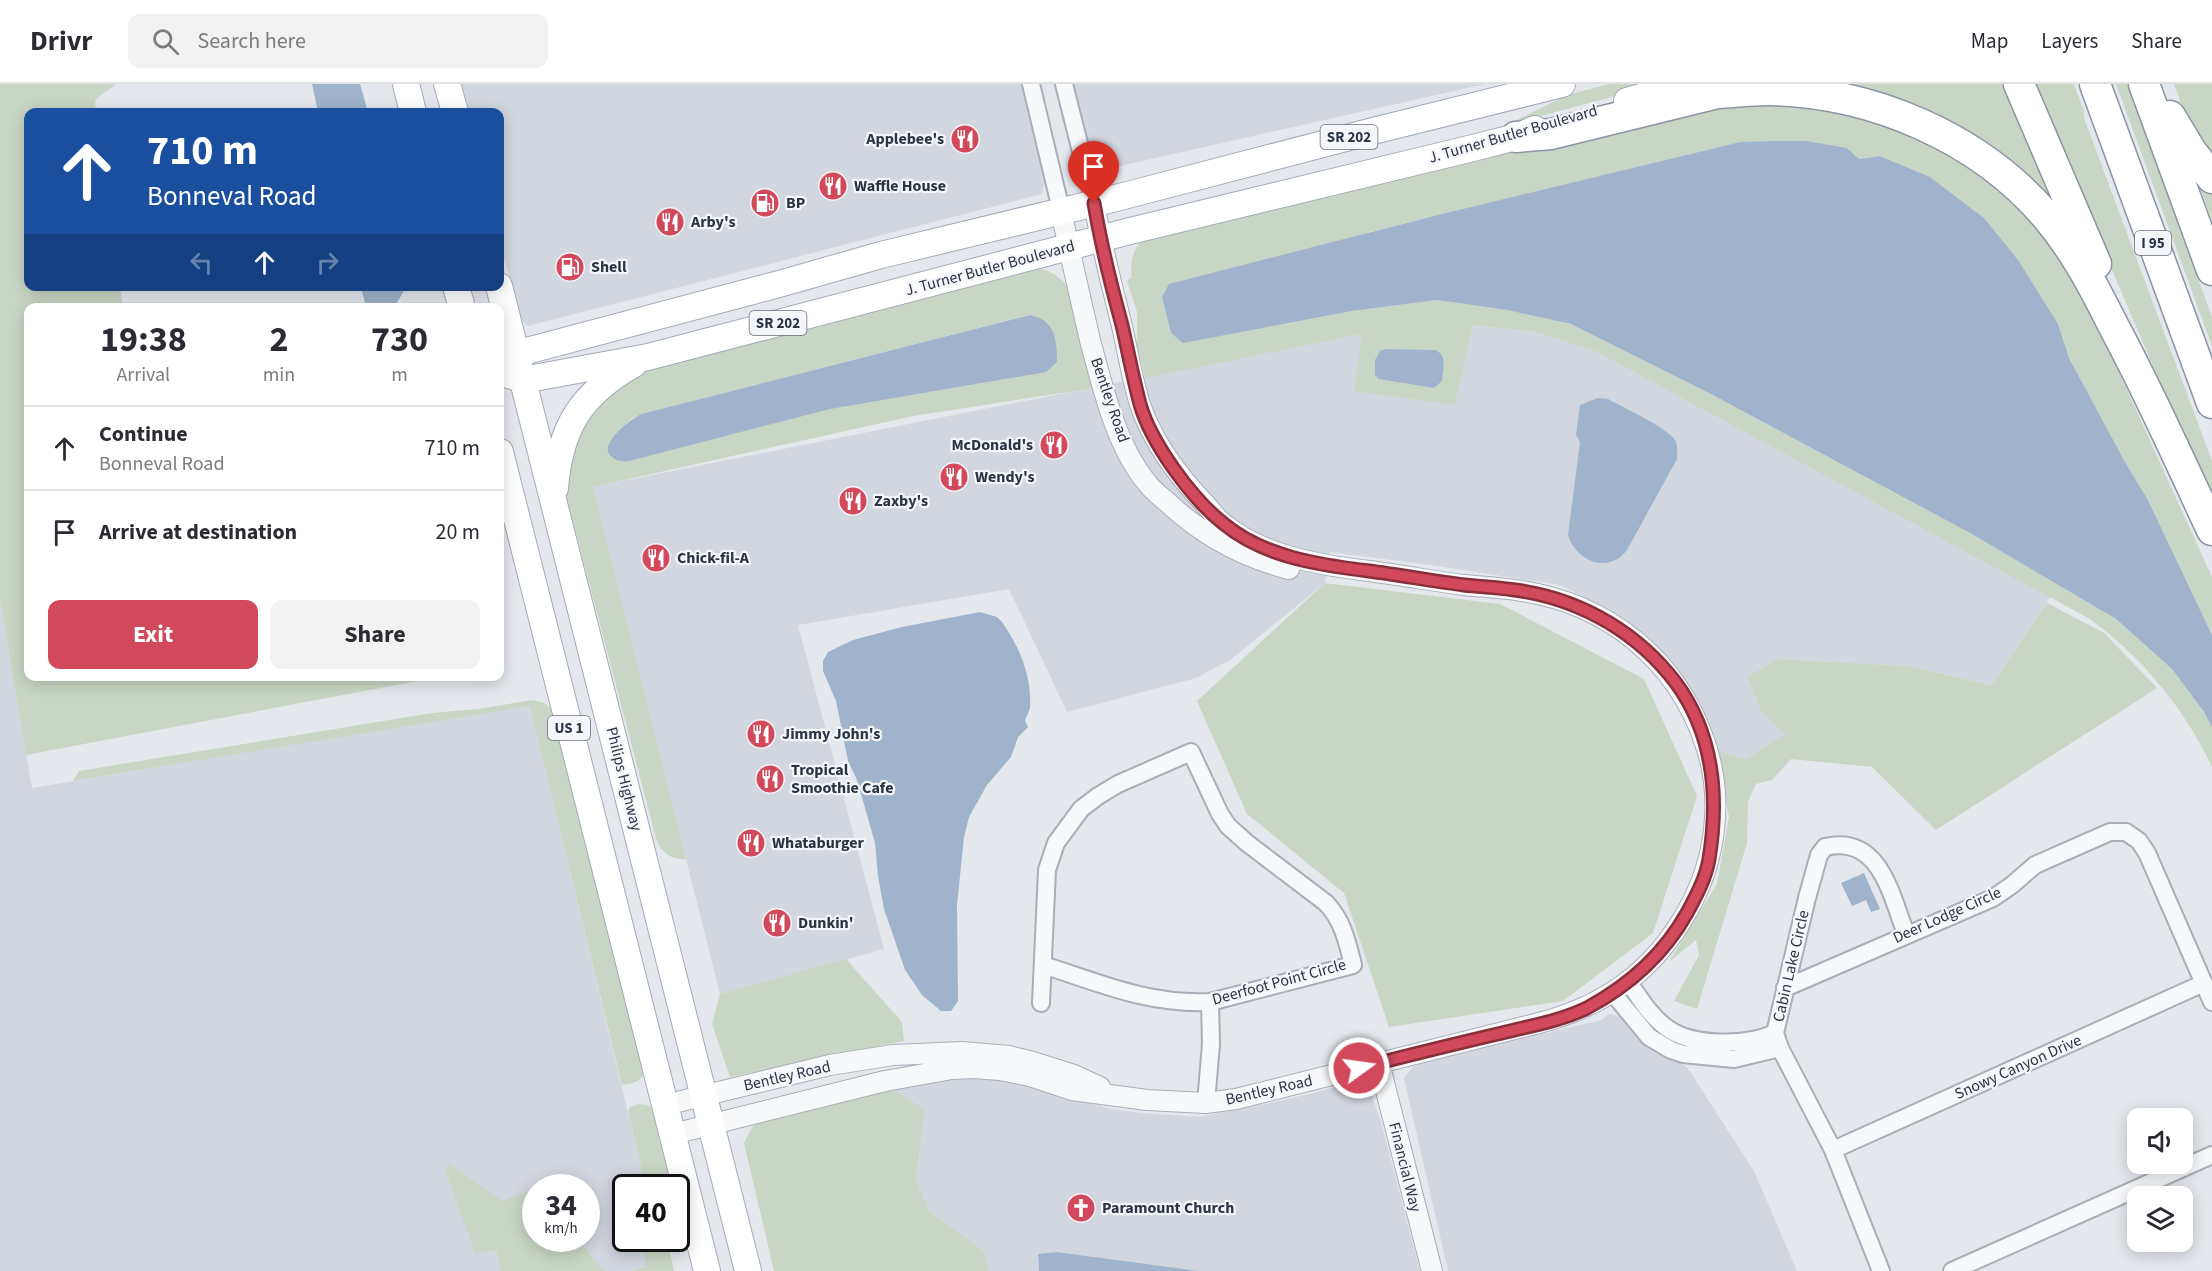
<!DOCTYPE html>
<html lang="en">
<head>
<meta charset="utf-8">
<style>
	body { margin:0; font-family:"Source Sans 3",sans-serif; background:#f2f2f3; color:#2b2b33; height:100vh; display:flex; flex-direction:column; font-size:22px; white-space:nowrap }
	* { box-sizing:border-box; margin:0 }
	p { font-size:20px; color:#7c7c81 }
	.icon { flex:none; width:33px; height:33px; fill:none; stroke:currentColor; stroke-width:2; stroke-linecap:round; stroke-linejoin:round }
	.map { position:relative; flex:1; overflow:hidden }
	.details { position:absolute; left:24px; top:219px; width:480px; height:378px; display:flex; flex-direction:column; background:#fff; border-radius:12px; box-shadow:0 3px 15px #0003 }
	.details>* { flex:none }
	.guide { position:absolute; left:24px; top:24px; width:480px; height:183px; border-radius:12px; box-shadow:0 3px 15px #0003; background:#1a4fa0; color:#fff; overflow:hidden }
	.tools { position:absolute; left:2127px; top:1024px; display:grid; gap:12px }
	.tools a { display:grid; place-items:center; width:66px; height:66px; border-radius:12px; background:#fff; box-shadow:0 3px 15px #0003; font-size:30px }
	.speed { position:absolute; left:522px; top:1090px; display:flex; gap:12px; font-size:30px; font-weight:700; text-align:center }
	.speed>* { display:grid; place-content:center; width:78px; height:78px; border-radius:50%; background:#fff; box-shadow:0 3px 15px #0003; line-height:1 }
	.speed small { font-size:15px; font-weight:400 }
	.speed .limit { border:3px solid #111; border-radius:9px; background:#fff; color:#111 }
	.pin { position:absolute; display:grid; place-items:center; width:51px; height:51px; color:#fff; margin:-62px -26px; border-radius:50% 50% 50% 0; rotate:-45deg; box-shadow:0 0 6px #0007 }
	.pin .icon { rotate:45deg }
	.me { position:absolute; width:66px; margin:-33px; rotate:76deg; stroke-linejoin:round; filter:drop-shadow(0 0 4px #0008) }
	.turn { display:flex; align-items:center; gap:21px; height:126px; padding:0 24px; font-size:27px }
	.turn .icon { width:78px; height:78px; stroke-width:2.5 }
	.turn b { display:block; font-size:42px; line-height:51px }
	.lanes { display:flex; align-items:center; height:57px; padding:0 24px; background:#0003; justify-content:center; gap:30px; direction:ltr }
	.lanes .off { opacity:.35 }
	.eta { display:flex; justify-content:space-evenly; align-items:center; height:102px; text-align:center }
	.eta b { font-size:36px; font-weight:700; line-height:42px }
	.button { display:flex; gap:12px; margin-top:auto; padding:12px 24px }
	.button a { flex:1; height:69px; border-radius:12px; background:#d1495b; color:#fff; font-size:24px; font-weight:700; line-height:69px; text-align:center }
	.button a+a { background:#f2f2f3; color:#2b2b33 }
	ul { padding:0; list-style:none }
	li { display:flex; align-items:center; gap:18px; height:84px; padding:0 24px; border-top:2px solid #e1e1e2 }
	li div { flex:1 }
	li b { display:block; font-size:22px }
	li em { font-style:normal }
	header { display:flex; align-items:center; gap:36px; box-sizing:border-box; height:84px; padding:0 30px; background:#fff; border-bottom:2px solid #e1e1e2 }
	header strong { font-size:28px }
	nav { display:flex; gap:33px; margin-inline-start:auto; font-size:21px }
	.search { width:420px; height:54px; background:#f2f2f3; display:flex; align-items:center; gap:15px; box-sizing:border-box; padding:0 21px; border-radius:12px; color:#7c7c81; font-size:22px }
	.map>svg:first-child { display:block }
	.built { fill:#d2d6de; fill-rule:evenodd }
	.green { fill:#c9d6c5; fill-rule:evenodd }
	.water { fill:#9fb4cc }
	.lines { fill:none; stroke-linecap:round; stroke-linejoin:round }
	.minor-casing { stroke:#a9aeb7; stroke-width:20 }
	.tertiary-casing { stroke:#a9aeb7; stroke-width:22 }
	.primary-casing { stroke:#a3abb8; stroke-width:28 }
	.motorway-casing { stroke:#8b94a3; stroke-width:33 }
	.minor { stroke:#f7f8fa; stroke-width:16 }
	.tertiary { stroke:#f7f8fa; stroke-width:20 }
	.primary { stroke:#fff; stroke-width:26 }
	.motorway { stroke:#fff; stroke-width:30 }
	.route-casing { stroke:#882f3b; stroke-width:15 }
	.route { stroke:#d1495b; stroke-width:10 }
	.labels { text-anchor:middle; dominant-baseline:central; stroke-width:4.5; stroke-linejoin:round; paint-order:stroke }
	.shield { fill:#f4f6f9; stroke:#676e7b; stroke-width:1.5 }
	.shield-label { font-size:15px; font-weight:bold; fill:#2b3445 }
	.street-label { font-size:16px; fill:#2b3445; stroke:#f4f6f9 }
	.poi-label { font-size:16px; font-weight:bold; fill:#2b3445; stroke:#f4f6f9; text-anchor:start }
</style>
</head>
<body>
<header>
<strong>Drivr</strong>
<div class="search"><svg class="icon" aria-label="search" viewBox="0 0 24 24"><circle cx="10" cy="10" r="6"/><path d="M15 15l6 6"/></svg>Search here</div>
<nav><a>Map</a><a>Layers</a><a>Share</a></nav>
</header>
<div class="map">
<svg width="2212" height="1187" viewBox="0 0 2212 1187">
	<rect width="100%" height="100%" fill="#e4e7ec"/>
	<path class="built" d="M458,0H1026L1044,83L1045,97L1042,110L528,242L522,236L500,160V28H465Z
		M1072,0H1485L1120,82L1107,87L1099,84L1091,77Z
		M1473,241L1535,248L1597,268L2051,512L1993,601L1908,582L1778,575L1747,592L1762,629L1786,651L1746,675L1717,667L1700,619L1669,574L1620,532L1560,501L1430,481L1330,468L1325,499L1230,576L1196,594L1067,628L1009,505L798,541L884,865L720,910L592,403L1362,250L1455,321Z
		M0,517L32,704L530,621L646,1104H626V1155H659L665,1187H0ZM536,1104H586V1155H536Z
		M1609,930L1622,933L1653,964L1687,983L1754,1087L1797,1187H1448L1404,994L1413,983L1426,977L1602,936Z
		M965,990L1024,997L1110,1025L1141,1029L1199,1033L1280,1017L1349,1000L1361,1003L1372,1012L1381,1038L1420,1187H1200L1057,1168L1038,1170L1039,1187H989L983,1166L930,1128L916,1097L925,1025L893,1005Z"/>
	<path class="green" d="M0,0H116L95,16L96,28H28V202L120,203L123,223L28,224V592L433,594L26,671L0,517Z
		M1609,0H1660L1515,39V37L1567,11Z
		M1773,0H2002L2071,158L1996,79Z
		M2032,0H2074L2084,28V34L2212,377V419Z
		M2116,0H2128L2212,233V262Z
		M2174,0H2212V84L2191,47Z
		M1832,19L1952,66L2045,143L2092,225L2116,282L2212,493V551L2148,416L2125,378L2069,274L2058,240L1984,134L1930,93L1880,72L1859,75L1847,64L1740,58L1374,147L1162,213L1171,249L1184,258L1352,227L1437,216L1507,226L1571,240L1709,309L1970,449L2116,535L2172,585L2204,628L2212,643V683C2185,625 2142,573 2090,535L1597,268L1535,248L1473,241L1455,321L1354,307L1362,250L1145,294L1137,262V228L1127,197L1132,193C1130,182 1132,166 1141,158L1691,20Z
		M2191,78L2212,104V136Z
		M1036,185C1049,185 1059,192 1067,202L1094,304L913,332L593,403L686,775C670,776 661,768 656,754L565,407L573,344L632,289ZM1029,231L1038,233L1050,241L988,298L608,360L631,335L641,330Z
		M1325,499L1500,520L1644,595L1697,712L1653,849L1563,917L1389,943L1344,809L1247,730L1197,617Z
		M2047,519L2104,549L2157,604L1936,746L1872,683L1791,675L1772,696L1756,700L1748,718L1747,759L1697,925L1674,917L1699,871L1696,856L1669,878L1717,800L1729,733L1717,667L1746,675L1785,651L1762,629L1747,592L1778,575L1908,582L1992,601Z
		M533,616L544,619L553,626L645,988C640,998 633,1000 622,1001L530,622L73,697L79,687L432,629L478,625Z
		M846,875L902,938L904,957L730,993L712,940L720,910Z
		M893,1005L925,1025L916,1096L930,1128L983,1166L989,1187H774L744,1059L755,1038Z
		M638,1020L648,1021L655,1026L670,1085C666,1097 658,1101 645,1100L628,1027L630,1023Z
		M450,1080L503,1117L527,1107L535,1120L536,1155H577L604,1187H500L497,1166L475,1169L445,1085Z
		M643,1155H667L674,1187H633L646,1183Z"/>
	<path class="water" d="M312,0H360L368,28H318Z
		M1772,57H1806L1847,64L1859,75L1880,72L1930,93L1984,134L2018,176L2058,240L2069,274L2125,378L2148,416L2212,551V643L2204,628L2172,585L2116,535L1970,449L1709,309L1571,240L1507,226L1437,216L1352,227L1183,259L1171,249L1162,213L1169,200L1442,130L1740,58Z
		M361,203V202L406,203L394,224L366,223Z
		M1030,231C1055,235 1057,256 1057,278L1046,288L830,325L629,377C622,378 616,377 611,372C597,361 631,335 641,330Z
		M1386,265L1435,266C1448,271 1443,285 1442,297L1434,304L1379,295L1375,291V276L1380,267Z
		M1598,314L1608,315C1621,322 1669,345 1675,356C1678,361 1677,370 1677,375L1627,466C1608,491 1576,477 1568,451L1580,358L1576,351L1580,321Z
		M980,528L997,533L1002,538C1020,564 1032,592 1030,624C1029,628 1026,632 1025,637L1028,643L1018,653L1011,673L987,701L969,733L964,753L957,821L958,917L951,927H941L922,911L905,886L884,825L878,792L875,759L857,696L848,677L836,617L823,587V577L828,568L853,556L902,543Z
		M1864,789L1880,825L1871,828L1866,816L1852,822L1841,799Z
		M1057,1168L1199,1187H1200H1039L1038,1170Z"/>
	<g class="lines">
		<g class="minor-casing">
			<path id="minor" d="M1031,0L1061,126
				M1064,0L1094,119
				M1628,897C1639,913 1650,932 1667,944C1693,963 1747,962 1775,949
				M1785,904L1993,814L2012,801L2035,781L2110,748H2126L2139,757L2147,769L2212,918
				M1612,908L1649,953L1671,966L1683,970L1734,975L1780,964
				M1041,919L1047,786L1056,759L1081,725L1098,712L1118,700L1191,668L1220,730L1228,742L1247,759L1326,819C1343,837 1347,857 1353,881L1210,918C1148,921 1100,899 1043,881
				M1206,1019L1211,960L1210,918
				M1833,1066L2204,899
				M1881,1187L1833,1066L1780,964L1775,949L1807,814L1819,771L1825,763C1880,750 1891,811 1906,850
				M1952,1187L2212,1071"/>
		</g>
		<g class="tertiary-casing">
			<path id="tertiary" d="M1061,126C1070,170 1080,213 1090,256C1102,301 1116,362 1147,399C1152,406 1160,412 1167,418C1202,451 1242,473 1289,485
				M1379,979L1432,1187
				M665,1021L830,981L893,971L962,968L1009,972L1033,978L1074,991L1100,1003
				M673,1050L885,997L952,985L974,984L1000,986L1030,992L1072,1006L1147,1016L1206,1019L1236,1015L1539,939C1605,922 1654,887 1688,826C1716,776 1724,714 1705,659C1677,576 1608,520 1522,507C1503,504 1483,503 1464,501C1432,497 1401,491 1369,487C1319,481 1264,472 1224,440C1217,435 1212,428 1206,421C1179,393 1156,363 1142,326C1132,298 1128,267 1121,238C1111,199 1101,159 1094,119"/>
		</g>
		<g class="primary-casing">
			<path id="primary" d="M406,0L413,28
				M447,0L455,28
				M1627,17L1687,0
				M456,202L462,224
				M499,202L748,1187
				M500,274L779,200L881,171L1116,114L1369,48L1562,0
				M500,288L523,296L648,273L1126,148L1473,64L1516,53L1535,45
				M500,368L707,1187
				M555,404C560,343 581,310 634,280"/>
		</g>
		<g class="motorway-casing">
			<path id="motorway" d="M2019,0L2096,180
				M2095,0L2212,319
				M2144,0L2212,186
				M1719,9C1735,8 1752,6 1769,6C1872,8 1979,53 2047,133C2074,165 2094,203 2113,241C2149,308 2180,377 2212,446
				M2170,32L2191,67L2212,94
				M1516,53L1551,50L1738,4"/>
		</g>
		<use href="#minor" class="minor"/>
		<use href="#tertiary" class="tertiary"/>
		<use href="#primary" class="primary"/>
		<use href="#motorway" class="motorway"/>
	</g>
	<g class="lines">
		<g class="route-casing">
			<path id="route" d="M1094,119C1101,161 1111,201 1122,241C1128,267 1133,294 1140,320C1151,359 1192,415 1224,440C1264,473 1319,481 1369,487C1400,491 1432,497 1464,501C1483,503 1503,504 1522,507C1584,517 1639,550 1676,599C1714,651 1719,714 1709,775C1706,794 1696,812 1687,829C1664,870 1628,902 1587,924C1561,937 1529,942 1502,949C1454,960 1406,972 1359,984"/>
		</g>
		<use href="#route" class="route"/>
	</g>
	<defs>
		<g id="restaurant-disc" transform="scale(1.5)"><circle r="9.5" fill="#d1495b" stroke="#f4f6f9"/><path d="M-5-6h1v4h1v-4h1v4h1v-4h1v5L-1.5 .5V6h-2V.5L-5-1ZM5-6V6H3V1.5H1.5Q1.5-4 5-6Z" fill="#fff"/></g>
		<g id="fuel-disc" transform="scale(1.5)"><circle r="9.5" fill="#d1495b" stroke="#f4f6f9"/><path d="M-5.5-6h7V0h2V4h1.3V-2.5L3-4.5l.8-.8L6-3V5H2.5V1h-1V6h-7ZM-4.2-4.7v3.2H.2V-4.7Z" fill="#fff"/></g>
		<g id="church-disc" transform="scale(1.5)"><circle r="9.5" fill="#d1495b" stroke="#f4f6f9"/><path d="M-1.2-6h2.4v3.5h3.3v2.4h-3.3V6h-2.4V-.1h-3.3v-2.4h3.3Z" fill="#fff"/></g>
	</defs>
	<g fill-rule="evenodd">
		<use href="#restaurant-disc" x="965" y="55"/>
		<use href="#restaurant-disc" x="833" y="102"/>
		<use href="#fuel-disc" x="765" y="119"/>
		<use href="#restaurant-disc" x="670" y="138"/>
		<use href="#fuel-disc" x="570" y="183"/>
		<use href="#restaurant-disc" x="1054" y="361"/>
		<use href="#restaurant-disc" x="954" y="393"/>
		<use href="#restaurant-disc" x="853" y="417"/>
		<use href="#restaurant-disc" x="656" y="474"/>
		<use href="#restaurant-disc" x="761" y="650"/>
		<use href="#restaurant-disc" x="770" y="695"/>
		<use href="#restaurant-disc" x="751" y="759"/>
		<use href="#restaurant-disc" x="777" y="839"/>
		<use href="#church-disc" x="1081" y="1124"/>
	</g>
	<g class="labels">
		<g class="shield">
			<rect x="1320.5" y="41" width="57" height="24" rx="4.5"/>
			<rect x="2135" y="147" width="36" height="24" rx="4.5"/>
			<rect x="749.5" y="227" width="57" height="24" rx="4.5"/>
			<rect x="548" y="632" width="42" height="24" rx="4.5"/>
		</g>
		<g class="shield-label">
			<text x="1349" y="53">SR 202</text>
			<text x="2153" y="159">I 95</text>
			<text x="778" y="239">SR 202</text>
			<text x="569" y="644">US 1</text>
		</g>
		<g class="street-label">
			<text transform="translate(1513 50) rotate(-16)">J. Turner Butler Boulevard</text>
			<text transform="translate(990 184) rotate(-15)">J. Turner Butler Boulevard</text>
			<text transform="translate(1110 316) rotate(71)">Bentley Road</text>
			<text transform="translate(624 695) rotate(76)">Philips Highway</text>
			<text transform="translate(1947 831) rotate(-24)">Deer Lodge Circle</text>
			<text transform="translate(1791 882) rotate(-77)">Cabin Lake Circle</text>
			<text transform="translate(1279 898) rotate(-15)">Deerfoot Point Circle</text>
			<text transform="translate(2018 983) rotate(-24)">Snowy Canyon Drive</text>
			<text transform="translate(787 992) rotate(-13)">Bentley Road</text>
			<text transform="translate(1269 1006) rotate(-13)">Bentley Road</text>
			<text transform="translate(1405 1083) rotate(76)">Financial Way</text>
		</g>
		<g class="poi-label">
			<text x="944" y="55" text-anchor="end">Applebee's</text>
			<text x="854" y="102">Waffle House</text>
			<text x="786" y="119">BP</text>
			<text x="691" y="138">Arby's</text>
			<text x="591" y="183">Shell</text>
			<text x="1033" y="361" text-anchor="end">McDonald's</text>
			<text x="975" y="393">Wendy's</text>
			<text x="874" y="417">Zaxby's</text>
			<text x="677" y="474">Chick-fil-A</text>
			<text x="782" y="650">Jimmy John's</text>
			<text x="791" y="686">Tropical<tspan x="791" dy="18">Smoothie Cafe</tspan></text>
			<text x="772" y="759">Whataburger</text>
			<text x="798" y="839">Dunkin'</text>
			<text x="1102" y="1124">Paramount Church</text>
		</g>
	</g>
</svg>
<div class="tools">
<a><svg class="icon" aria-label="sound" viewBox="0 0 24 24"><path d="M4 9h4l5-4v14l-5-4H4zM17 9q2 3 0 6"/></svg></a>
<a><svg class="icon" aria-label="layers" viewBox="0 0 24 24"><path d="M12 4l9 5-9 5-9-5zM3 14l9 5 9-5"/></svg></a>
</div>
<div class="speed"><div>34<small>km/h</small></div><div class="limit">40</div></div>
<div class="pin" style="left:1094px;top:119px;background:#d93025"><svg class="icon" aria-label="arrive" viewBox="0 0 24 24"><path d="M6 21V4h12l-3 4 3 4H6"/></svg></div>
<svg class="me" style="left:1359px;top:984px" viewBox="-20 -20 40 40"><circle r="17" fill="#d1495b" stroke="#fff" stroke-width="3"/><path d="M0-11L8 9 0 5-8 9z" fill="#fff"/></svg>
<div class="guide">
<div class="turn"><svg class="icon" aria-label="ahead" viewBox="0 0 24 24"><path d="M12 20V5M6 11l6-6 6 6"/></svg><div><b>710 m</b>Bonneval Road</div></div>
<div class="lanes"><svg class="icon off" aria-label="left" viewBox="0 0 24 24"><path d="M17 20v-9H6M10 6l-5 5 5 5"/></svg><svg class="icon" aria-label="ahead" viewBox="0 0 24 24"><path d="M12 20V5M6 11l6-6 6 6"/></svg><svg class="icon off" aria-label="right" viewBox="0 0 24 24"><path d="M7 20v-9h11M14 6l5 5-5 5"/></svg></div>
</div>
<section class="details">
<div class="eta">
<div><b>19:38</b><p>Arrival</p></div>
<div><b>2</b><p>min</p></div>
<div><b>730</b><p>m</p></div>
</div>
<ul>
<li><svg class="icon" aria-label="ahead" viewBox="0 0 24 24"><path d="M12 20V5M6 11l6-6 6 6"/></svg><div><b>Continue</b><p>Bonneval Road</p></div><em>710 m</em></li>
<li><svg class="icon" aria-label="arrive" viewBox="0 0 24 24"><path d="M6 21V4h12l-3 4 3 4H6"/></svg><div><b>Arrive at destination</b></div><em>20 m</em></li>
</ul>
<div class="button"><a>Exit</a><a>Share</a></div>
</section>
</div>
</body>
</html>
